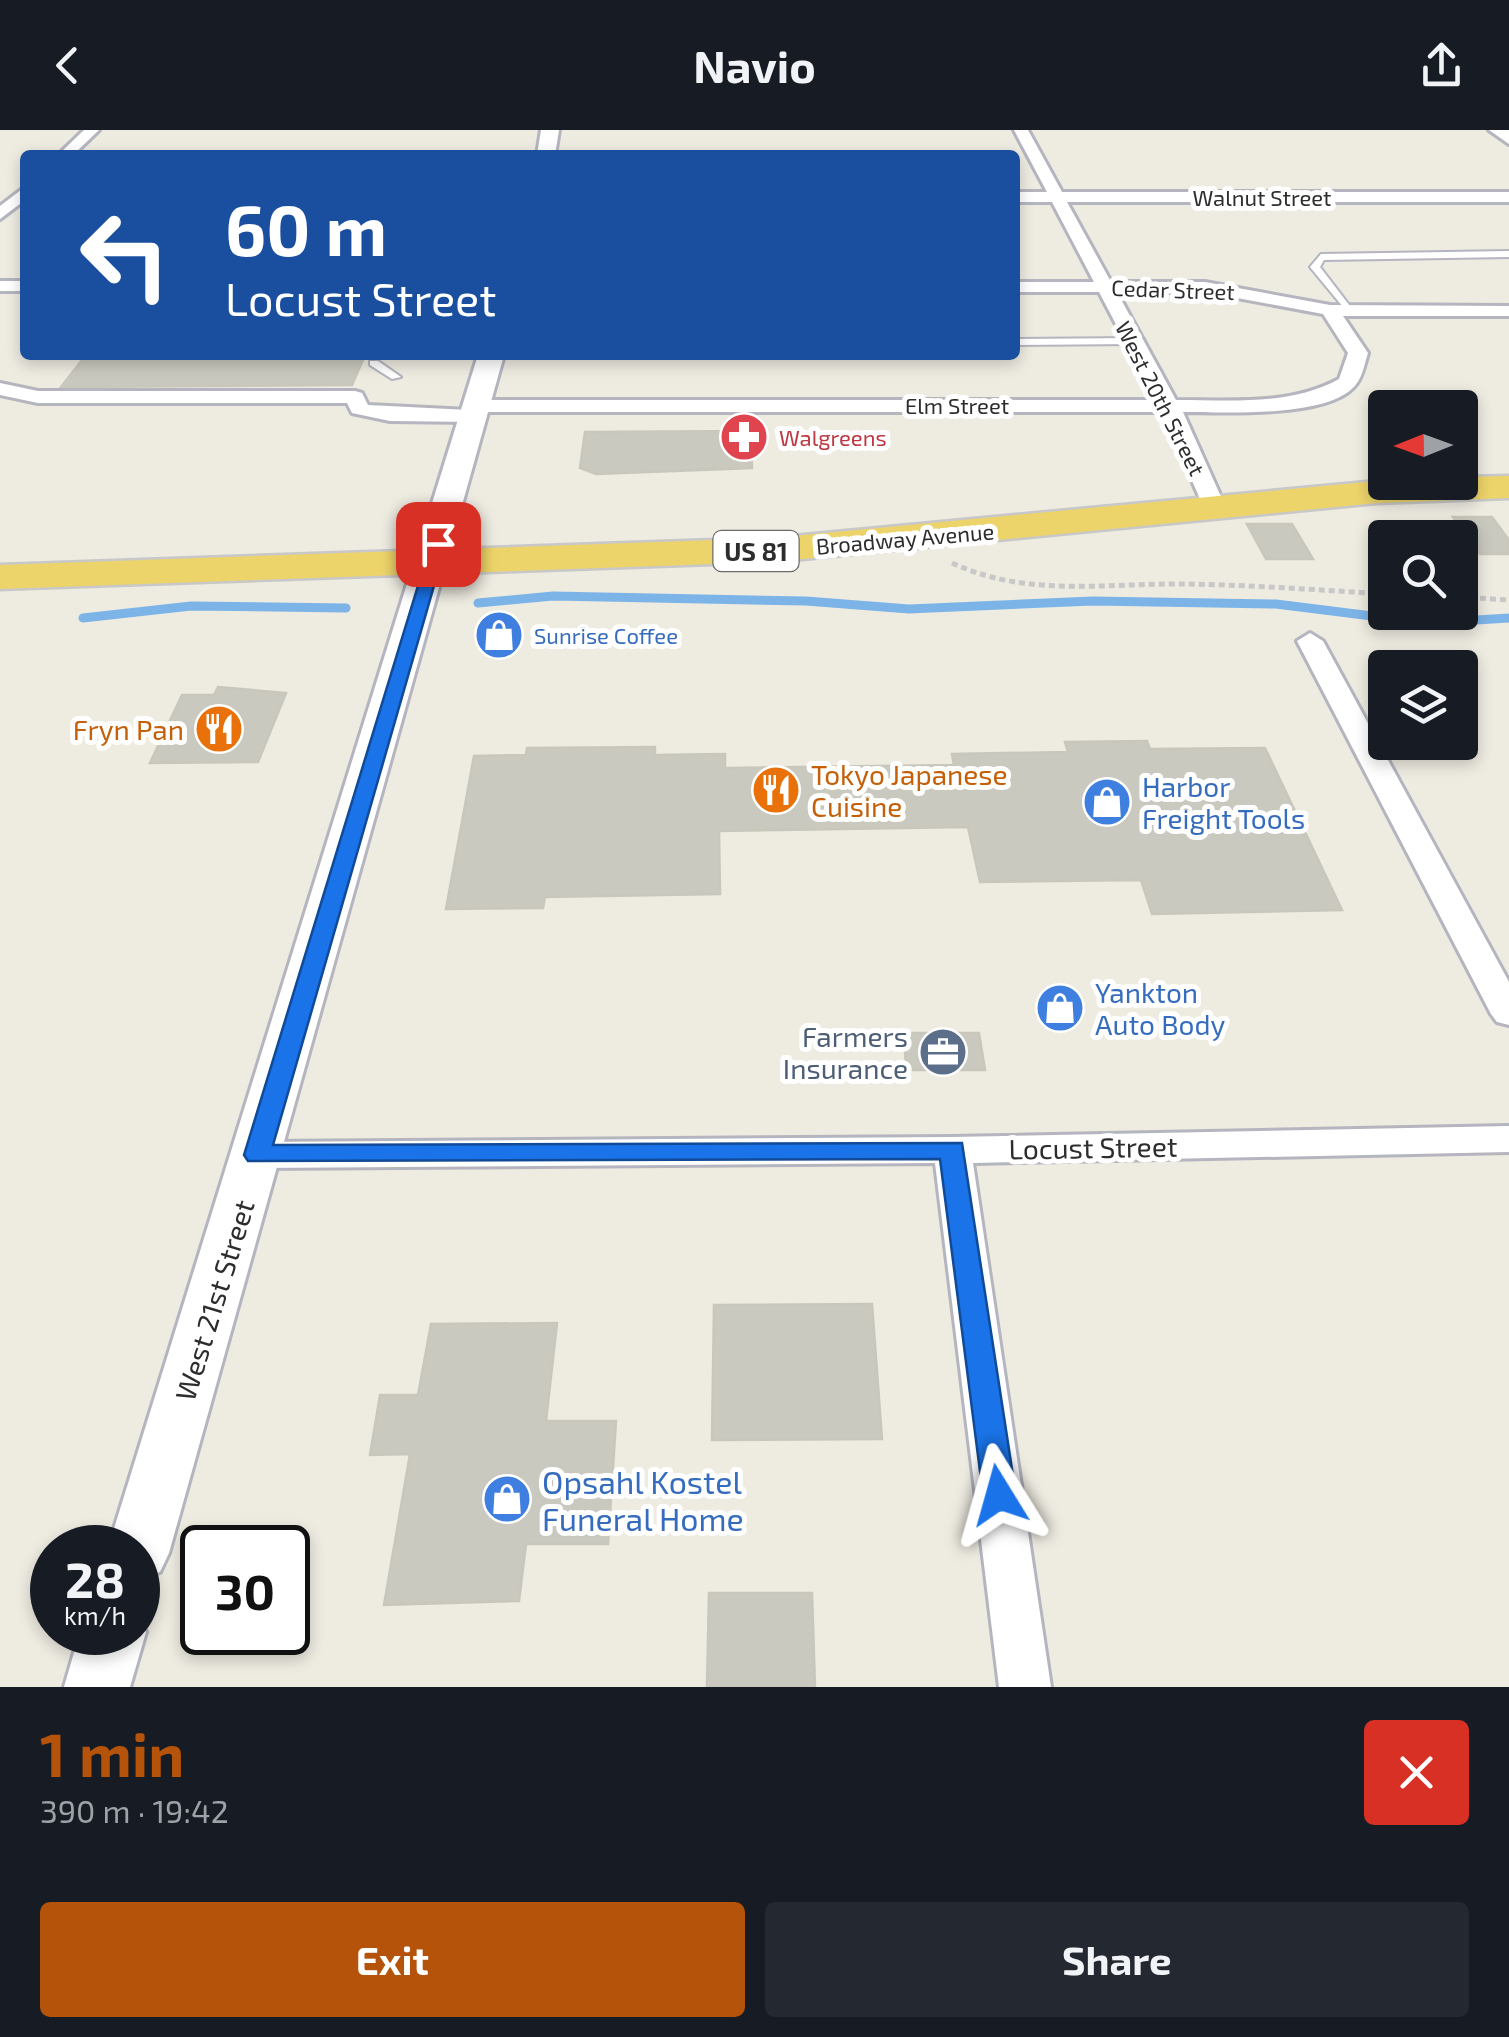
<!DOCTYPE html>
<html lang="en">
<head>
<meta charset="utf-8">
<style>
	body { margin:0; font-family:"Exo 2",sans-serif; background:#242831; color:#f1f3f6; height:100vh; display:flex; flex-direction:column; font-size:38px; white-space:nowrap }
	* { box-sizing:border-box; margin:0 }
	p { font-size:32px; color:#9ea1a6 }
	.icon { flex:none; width:55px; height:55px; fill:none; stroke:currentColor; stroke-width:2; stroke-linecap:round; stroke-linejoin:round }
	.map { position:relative; height:1557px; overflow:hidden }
	.side { display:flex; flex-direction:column; background:#171b24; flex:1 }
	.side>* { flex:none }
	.guide { position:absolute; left:20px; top:20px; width:1000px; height:210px; border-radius:10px; box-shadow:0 5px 15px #0003; background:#1a4fa0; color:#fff; overflow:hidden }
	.needle { width:65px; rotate:269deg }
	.fabs { position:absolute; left:1368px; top:260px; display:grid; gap:20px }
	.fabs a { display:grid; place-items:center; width:110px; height:110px; border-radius:10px; background:#171b24; box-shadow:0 5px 15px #0003; font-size:50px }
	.speed { position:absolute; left:30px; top:1395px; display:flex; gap:20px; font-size:50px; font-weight:700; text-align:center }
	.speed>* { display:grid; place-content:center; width:130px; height:130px; border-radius:50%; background:#171b24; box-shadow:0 5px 15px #0003; line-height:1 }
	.speed small { font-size:25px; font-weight:400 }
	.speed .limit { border:5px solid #111; border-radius:15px; background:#fff; color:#111 }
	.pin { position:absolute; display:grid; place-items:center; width:85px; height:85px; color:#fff; margin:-42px; border-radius:20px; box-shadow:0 5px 15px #0006 }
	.me { position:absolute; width:110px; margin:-55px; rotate:352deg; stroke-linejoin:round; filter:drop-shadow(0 0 8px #0008) }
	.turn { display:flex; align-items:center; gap:35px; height:210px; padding:0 40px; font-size:45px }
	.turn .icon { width:130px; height:130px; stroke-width:2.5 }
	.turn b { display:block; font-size:70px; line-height:85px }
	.round { display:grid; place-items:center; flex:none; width:105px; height:105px; border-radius:10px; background:#242831 }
	.head { display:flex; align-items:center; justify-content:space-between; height:170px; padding:0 40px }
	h1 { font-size:60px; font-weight:700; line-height:75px; color:#b45309 }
	.cta { display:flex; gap:20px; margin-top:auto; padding:20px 40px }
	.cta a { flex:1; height:115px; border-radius:10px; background:#b45309; color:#fff; font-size:40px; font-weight:700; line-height:115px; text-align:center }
	.cta a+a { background:#242831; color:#f1f3f6 }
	header { display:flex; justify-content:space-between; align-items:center; height:130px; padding:0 40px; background:#171b24; font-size:45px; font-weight:700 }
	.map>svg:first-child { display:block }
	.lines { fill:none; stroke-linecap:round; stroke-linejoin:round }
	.stream { stroke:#7db4e7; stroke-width:9 }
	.building { fill:#cac9bf; stroke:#c9c7bb; stroke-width:2.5 }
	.service-casing { stroke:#b5b5bf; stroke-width:4 }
	.minor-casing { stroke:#b5b5bf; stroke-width:6 }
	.tertiary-casing { stroke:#b5b5bf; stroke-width:6 }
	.trunk-casing { stroke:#c8c8c8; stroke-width:5 }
	.path { stroke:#c8c8c8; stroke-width:5; stroke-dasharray:6 4; stroke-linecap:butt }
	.service { fill:#fff; fill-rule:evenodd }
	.minor { fill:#fff; fill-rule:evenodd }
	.tertiary { fill:#fff; fill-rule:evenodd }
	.trunk { fill:#edd46a; fill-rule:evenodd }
	.route { fill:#1a73e8; stroke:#114b97; stroke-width:2.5 }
	.labels { text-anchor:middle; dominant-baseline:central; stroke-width:10; stroke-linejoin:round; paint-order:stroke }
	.far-street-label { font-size:22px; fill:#2d2d2d; stroke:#fff }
	.far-health-label { font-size:22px; fill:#be3a42; stroke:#fff; text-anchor:start }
	.far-shop-label { font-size:22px; fill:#366cbe; stroke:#fff; text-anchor:start }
	.shield { fill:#fff; stroke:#6c6c6c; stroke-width:2.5 }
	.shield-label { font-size:25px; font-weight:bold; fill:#2d2d2d }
	.food-label { font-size:28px; fill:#c56008; stroke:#fff; text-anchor:end }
	.shop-label { font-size:28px; fill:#366cbe; stroke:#fff; text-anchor:start }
	.service-label { font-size:28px; fill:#4e5e75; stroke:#fff; text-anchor:end }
	.street-label { font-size:28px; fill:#2d2d2d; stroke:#fff }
	.near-shop-label { font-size:32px; fill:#366cbe; stroke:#fff; text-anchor:start }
</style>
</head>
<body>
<header><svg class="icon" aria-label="back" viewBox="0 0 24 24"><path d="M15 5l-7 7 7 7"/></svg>Navio<svg class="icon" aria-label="share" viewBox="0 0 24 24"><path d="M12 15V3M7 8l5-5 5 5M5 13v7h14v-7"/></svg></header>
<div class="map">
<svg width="1509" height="1557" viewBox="0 0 1509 1557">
	<rect width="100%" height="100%" fill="#eeebe1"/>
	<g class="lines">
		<path class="stream" d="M478,473L553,466L806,471L909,479L1093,471L1276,474L1428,493L1509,488
			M83,488L191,476L346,478"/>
	</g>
	<path class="building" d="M86,225H365L352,255L61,257Z
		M750,301L752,338L596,344L580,338L585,302Z
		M1453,387H1492L1509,410V424H1480Z
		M1247,394H1292L1313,429H1266Z
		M218,557L286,563L258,632L150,633L182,565H214Z
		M1147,611L1150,619L1265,618L1342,780L1152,784L1141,750L980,752L968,697L719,701L720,764L545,767L543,778L446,779L474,626L526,625L527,618L655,617V625L725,624V638L954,635L952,624L1068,622L1065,612Z
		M904,903H979L985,940H906Z
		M872,1174L882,1309L712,1310L714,1175Z
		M557,1193L546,1291H616L608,1414H526L519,1471L384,1475L410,1324L370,1325L380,1265H418L431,1194Z
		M709,1463H812L815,1557H707Z"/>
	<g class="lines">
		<g class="service-casing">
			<path id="service" d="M1509,121V127L1324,130L1320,137L1353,180L1348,183L1310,137L1321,124Z
				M1015,209L1134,208L1139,211L1134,214L1015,215Z
				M370,231H378L401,247L392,249L370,235Z"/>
		</g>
		<g class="minor-casing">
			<path id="minor" d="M84,0H99L73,25H58Z
				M1014,0H1028L1062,62H1509V72H1067L1111,152H1205L1330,175L1509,176V186H1343L1368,223C1365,232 1363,245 1357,253C1333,289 1222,282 1183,282L1226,378L1215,385L1204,378L1162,282H482L481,290L474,292L390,291L352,283L347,273H38L0,265V253L38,261H355L362,263L368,275L469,280L470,272L477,270H1156L1099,162H1015V152H1094L1052,72H1015V62H1047ZM1117,162H1205L1323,184L1348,223L1339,249C1290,276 1231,270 1176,270Z
				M25,57V70L0,89V76Z
				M0,151H25V161H0Z
				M1310,503L1323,511L1509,852V895L1497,892L1491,884L1297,511Z
				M1509,996V1022L973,1033L1051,1557H999L935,1033L257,1038L243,1034L238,1025L243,1016L257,1012L952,1007Z"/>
		</g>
		<g class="tertiary-casing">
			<path id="tertiary" d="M541,0H559L555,25H537Z
				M1489,0H1509V14Z
				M478,225H504L169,1423L160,1442L138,1450V1418H108Z
				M138,1485L146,1502L130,1557H64L80,1502H138Z"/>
		</g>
		<g class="trunk-casing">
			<path id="trunk" d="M1509,346V368L1377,373L772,432L0,459V435L772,408L1377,351L1460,352V347Z"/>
		</g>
		<path class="path" d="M952,433C1028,468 1105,453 1186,454C1252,455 1319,460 1385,464
			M1460,467L1509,470"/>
		<use href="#service" class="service"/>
		<use href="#minor" class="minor"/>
		<use href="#tertiary" class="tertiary"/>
		<use href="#trunk" class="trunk"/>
	</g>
	<path class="route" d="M432,410L446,414L273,1015L962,1013L1016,1365L1011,1375L999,1379L988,1375L983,1365L940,1029L248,1031L244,1025Z"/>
	<defs>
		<g id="pharmacy-disc" transform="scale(2.5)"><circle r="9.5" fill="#e0444e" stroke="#fff"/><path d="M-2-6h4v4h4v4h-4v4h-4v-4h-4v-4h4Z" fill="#fff"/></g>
		<g id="shop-disc" transform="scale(2.5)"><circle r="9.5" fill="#3f7fe0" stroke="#fff"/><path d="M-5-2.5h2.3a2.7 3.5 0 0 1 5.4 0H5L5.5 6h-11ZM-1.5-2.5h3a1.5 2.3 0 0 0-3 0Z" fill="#fff"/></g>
		<g id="restaurant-disc" transform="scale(2.5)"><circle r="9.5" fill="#e8710a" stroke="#fff"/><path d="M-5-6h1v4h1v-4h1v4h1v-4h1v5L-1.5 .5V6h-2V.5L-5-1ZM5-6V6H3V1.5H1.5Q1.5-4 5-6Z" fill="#fff"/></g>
		<g id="office-disc" transform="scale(2.5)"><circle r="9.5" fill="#5c6f8a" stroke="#fff"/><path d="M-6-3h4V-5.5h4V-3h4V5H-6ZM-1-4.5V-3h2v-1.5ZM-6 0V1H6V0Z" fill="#fff"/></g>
	</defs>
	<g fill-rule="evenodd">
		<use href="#pharmacy-disc" x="744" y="307"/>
		<use href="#shop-disc" x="499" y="505"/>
		<use href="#restaurant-disc" x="219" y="599"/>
		<use href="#restaurant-disc" x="776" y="660"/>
		<use href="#shop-disc" x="1107" y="672"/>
		<use href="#shop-disc" x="1060" y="878"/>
		<use href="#office-disc" x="943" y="922"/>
		<use href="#shop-disc" x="507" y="1369"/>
	</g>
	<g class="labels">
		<g class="far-street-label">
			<text x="1262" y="67">Walnut Street</text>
			<text transform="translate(1173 159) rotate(2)">Cedar Street</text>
			<text transform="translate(1161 268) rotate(63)">West 20th Street</text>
			<text x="957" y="275">Elm Street</text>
			<text transform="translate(905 408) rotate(-5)">Broadway Avenue</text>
		</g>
		<g class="far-health-label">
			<text x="779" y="307">Walgreens</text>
		</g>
		<g class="far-shop-label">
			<text x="534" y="505">Sunrise Coffee</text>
		</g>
		<rect class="shield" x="713.5" y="401" width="85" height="40" rx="8"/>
		<g class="shield-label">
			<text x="756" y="421">US 81</text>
		</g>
		<g class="food-label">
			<text x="184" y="599">Fryn Pan</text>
			<text x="811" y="644" text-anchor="start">Tokyo Japanese<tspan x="811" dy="32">Cuisine</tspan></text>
		</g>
		<g class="shop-label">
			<text x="1142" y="656">Harbor<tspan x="1142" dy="32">Freight Tools</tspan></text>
			<text x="1095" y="862">Yankton<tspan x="1095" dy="32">Auto Body</tspan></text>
		</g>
		<g class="service-label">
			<text x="908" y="906">Farmers<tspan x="908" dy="32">Insurance</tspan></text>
		</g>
		<g class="street-label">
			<text transform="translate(1093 1017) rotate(-1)">Locust Street</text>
			<text transform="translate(214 1170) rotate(-73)">West 21st Street</text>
		</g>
		<g class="near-shop-label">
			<text x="542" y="1351">Opsahl Kostel<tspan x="542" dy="37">Funeral Home</tspan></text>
		</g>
	</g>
</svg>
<div class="fabs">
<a><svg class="needle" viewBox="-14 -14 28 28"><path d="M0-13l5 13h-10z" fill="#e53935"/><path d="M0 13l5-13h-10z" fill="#9ea1a6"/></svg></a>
<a><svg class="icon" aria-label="search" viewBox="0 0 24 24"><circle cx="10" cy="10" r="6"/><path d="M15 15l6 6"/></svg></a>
<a><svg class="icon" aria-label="layers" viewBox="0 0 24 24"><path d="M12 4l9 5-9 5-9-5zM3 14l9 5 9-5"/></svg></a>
</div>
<div class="speed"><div>28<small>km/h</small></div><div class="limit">30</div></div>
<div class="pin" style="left:438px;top:414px;background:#d93025"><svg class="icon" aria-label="arrive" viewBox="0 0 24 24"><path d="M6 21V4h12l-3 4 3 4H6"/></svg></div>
<svg class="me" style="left:999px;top:1365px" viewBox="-20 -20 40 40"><path d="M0-17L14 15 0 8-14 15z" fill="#1a73e8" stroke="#fff" stroke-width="4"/></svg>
<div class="guide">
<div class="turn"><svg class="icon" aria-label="left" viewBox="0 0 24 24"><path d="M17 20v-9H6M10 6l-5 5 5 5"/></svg><div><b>60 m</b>Locust Street</div></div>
</div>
</div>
<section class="side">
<div class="head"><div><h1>1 min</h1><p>390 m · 19:42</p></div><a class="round" style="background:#d93025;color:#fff"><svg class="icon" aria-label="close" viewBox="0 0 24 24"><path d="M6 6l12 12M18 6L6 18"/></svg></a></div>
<div class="cta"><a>Exit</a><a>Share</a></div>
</section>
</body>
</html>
